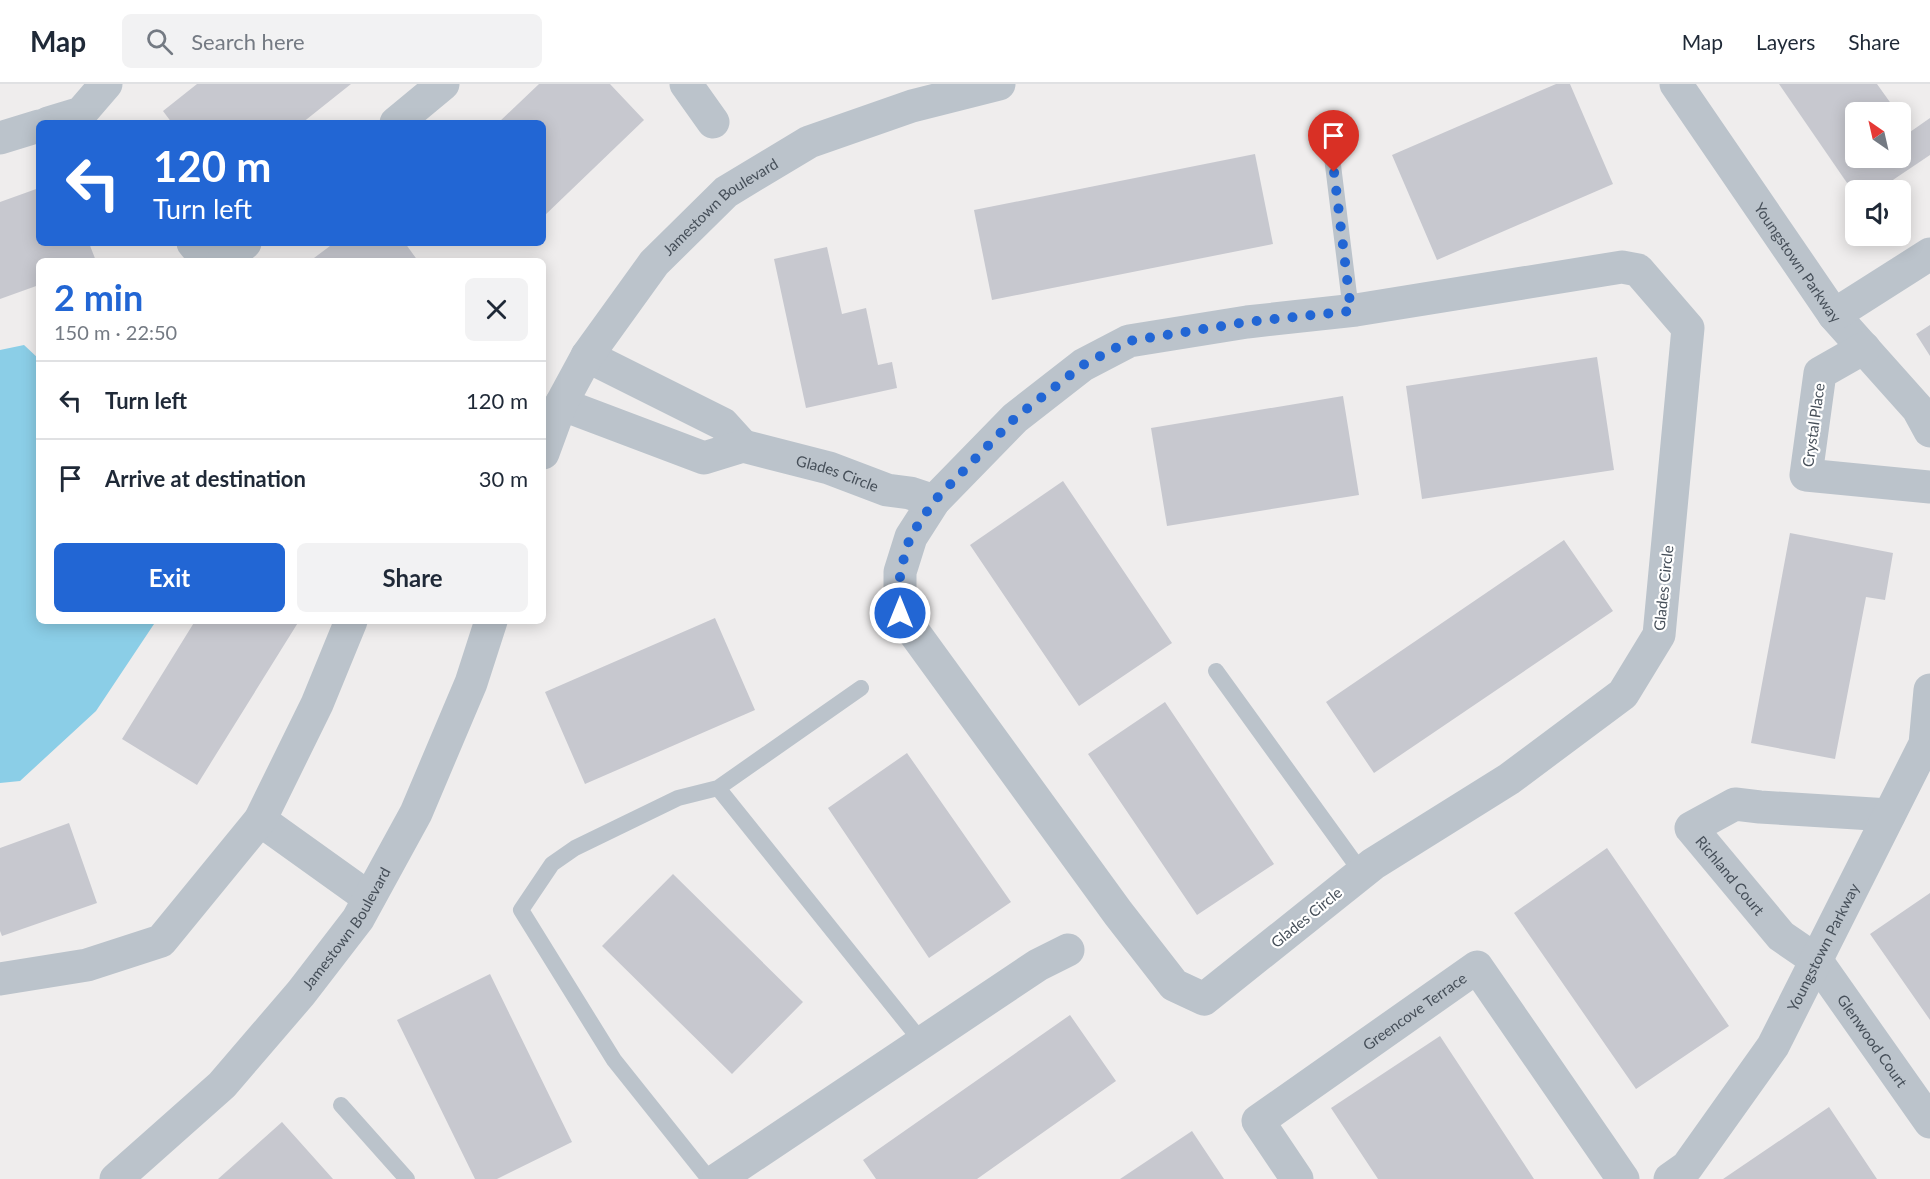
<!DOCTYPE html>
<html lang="en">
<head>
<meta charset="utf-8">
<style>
	body { margin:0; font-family:Lato,sans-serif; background:#f2f2f3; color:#1f2937; height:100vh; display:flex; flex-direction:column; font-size:22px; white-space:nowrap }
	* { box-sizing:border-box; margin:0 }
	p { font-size:20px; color:#747a83 }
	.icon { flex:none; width:33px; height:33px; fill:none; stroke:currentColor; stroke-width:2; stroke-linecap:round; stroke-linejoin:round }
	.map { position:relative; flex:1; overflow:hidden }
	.drawer { position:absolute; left:36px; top:174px; width:510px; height:366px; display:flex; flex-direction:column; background:#fff; border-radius:9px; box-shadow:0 3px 15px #0003 }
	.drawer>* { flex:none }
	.hud { position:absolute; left:36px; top:36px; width:510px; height:126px; border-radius:9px; box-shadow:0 3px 15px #0003; background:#2266d4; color:#fff; overflow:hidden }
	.needle { width:39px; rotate:326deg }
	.tools { position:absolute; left:1845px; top:18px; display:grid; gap:12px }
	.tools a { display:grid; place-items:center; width:66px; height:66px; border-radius:9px; background:#fff; box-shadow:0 3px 15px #0003; font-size:30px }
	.pin { position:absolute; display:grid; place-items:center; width:51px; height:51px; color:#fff; margin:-62px -26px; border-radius:50% 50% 50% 0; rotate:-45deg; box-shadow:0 0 6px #0007 }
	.pin .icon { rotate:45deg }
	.me { position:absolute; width:66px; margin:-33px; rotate:0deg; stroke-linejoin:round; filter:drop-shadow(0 0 4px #0008) }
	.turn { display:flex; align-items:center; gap:21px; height:126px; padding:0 18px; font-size:27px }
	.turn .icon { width:78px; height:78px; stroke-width:2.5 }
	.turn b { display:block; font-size:42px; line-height:51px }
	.round { display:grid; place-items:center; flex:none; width:63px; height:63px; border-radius:9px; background:#f2f2f3 }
	.summary { display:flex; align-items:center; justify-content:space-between; height:102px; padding:0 18px }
	h1 { font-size:36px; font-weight:700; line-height:45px; color:#2266d4 }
	.action { display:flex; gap:12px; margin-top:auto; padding:12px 18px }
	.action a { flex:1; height:69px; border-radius:9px; background:#2266d4; color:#fff; font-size:24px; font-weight:700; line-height:69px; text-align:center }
	.action a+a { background:#f2f2f3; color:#1f2937 }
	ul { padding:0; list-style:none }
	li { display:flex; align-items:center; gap:18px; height:78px; padding:0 18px; border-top:2px solid #e0e1e3 }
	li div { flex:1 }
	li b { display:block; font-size:22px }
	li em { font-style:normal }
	header { display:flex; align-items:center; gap:36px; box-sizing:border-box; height:84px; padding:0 30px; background:#fff; border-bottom:2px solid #e0e1e3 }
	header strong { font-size:28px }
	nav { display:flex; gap:33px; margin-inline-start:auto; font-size:21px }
	.search { width:420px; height:54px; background:#f2f2f3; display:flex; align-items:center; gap:15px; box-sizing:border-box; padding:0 21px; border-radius:9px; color:#747a83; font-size:22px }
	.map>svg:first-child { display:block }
	.water { fill:#8bcee7 }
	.building { fill:#c7c8cf }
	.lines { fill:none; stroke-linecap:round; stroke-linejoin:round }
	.service { stroke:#bbc3cb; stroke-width:16 }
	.minor { stroke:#bbc3cb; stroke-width:33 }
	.tertiary { stroke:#bbc3cb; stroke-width:33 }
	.route { stroke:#2266d4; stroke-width:10; stroke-dasharray:0 18 }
	.labels { text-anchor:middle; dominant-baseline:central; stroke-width:4.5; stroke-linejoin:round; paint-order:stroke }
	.street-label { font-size:15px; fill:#464f59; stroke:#fff }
</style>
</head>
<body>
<header>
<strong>Map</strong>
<div class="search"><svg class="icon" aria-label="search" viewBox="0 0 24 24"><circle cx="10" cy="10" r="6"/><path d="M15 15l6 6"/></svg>Search here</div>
<nav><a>Map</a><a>Layers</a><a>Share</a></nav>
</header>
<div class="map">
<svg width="1930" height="1095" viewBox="0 0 1930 1095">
	<rect width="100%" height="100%" fill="#efeded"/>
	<path class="water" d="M24,261L39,275V537H156L96,627L20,697L0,699V266Z"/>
	<path class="building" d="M197,0H351L302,39H172L163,27Z
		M539,0H610L644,36L543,133V39H498Z
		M1556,0H1570L1613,100L1437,176L1392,71Z
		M1779,0H1877L1897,28H1856V74H1900V34L1910,48L1930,34V71L1878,106H1856V112Z
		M1255,70L1273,160L992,216L974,126Z
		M39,104V159H89L96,177H39V201L0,215V118Z
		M334,159H405L418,177H310Z
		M827,163L842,230L866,224L878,281L892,278L897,304L806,324L774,175Z
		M1930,241V272L1916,250Z
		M1597,273L1614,386L1422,415L1406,302Z
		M1343,312L1359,411L1167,442L1151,344Z
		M1063,397L1172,559L1079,622L970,461Z
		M1790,449L1893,469L1885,516L1866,513L1835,675L1751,659Z
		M1564,456L1613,527L1374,689L1326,618Z
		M715,534L755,626L585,700L545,608Z
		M195,537H299L197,701L122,655Z
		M1165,618L1274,780L1197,831L1088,670Z
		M907,669L1011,818L929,874L828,724Z
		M69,739L97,819L2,852L0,847V764Z
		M1607,764L1729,942L1636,1005L1514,829Z
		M673,790L803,918L732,990L602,862Z
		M1930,809V936L1870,850Z
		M490,890L572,1058L497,1095H475L397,936Z
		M1070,931L1116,997L977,1095H876L863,1076Z
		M1440,952L1534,1095H1378L1331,1024Z
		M1829,1023L1877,1095H1723Z
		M282,1038L333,1095H218Z
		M1192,1047L1224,1095H1120Z"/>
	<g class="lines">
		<path class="service" d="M1331,65L1351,227
			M1216,587L1362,789
			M718,704L922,958
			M341,1021L407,1095
			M709,1095L614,976L521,826L552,780L575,764L678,714L718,704L861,604"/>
		<g class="minor">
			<path d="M686,0L713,38"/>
			<path id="s1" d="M1676,0L1834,231L1918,325L1930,347"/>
			<path d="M48,39L81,29L106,0"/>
			<path d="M396,39L443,0"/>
			<path d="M0,54L39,42"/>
			<path d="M193,159L208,177"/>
			<path d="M223,177L245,159"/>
			<path d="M1622,183L1638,186L1688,244L1659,551L1623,610L1509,695L1373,780L1204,915L1174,901L1118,829L900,529V488L911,453L934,417L1015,334L1083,281L1129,257L1247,238L1356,226Z"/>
			<path d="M1834,231L1930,170"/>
			<path d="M1864,264L1820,289L1806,391L1930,403"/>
			<path d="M587,272L723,340L743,362"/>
			<path id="s2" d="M561,320L704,374L743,362L829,384L887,406L910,409L934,417"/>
			<path id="s3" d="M1889,731L1760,723L1735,720L1691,744L1781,852L1816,876L1930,1038"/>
			<path d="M260,736L369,814"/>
			<path d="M0,895L87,881L161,857L260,736L317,620L351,537"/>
			<path d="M718,1095L1038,881L1068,866"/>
			<path id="s4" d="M1297,1095L1258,1037L1477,883L1623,1095"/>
			<path id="s5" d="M1670,1095L1687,1083L1773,962L1925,660L1930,606"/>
		</g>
		<g class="tertiary">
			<path id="s6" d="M543,369L561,320L587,272L654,179L726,108L809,58L912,22L999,0"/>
			<path id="s7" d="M116,1095L222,1001L301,909L358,835L416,729L471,599L491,537"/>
		</g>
	</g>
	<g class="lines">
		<path class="route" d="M900,529V488L910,453L934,417L1015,334L1083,281L1129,257L1247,238L1351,227L1334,88"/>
	</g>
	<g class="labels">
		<g class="street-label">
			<text stroke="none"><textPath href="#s6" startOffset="309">Jamestown Boulevard</textPath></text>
			<text stroke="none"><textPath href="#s1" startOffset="216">Youngstown Parkway</textPath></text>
			<text transform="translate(1813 341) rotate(-82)">Crystal Place</text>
			<text stroke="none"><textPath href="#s2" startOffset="292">Glades Circle</textPath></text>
			<text transform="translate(1663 504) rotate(-84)">Glades Circle</text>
			<text stroke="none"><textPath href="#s3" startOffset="266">Richland Court</textPath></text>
			<text transform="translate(1306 833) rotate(-39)">Glades Circle</text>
			<text stroke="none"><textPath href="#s7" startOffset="342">Jamestown Boulevard</textPath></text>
			<text stroke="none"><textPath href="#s5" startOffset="280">Youngstown Parkway</textPath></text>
			<text stroke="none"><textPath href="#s4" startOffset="261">Greencove Terrace</textPath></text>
			<text stroke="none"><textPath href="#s3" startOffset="486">Glenwood Court</textPath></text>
		</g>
	</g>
</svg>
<div class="tools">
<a><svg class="needle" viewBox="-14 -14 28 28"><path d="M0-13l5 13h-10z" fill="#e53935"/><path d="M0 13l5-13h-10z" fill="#747a83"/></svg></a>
<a><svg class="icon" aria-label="sound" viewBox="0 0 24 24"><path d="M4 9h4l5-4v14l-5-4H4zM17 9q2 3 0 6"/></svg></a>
</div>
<div class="pin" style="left:1334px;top:88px;background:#d93025"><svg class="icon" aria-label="arrive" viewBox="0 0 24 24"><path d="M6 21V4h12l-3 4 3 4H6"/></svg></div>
<svg class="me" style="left:900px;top:529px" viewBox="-20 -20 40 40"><circle r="17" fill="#2266d4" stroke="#fff" stroke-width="3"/><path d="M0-11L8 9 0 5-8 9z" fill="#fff"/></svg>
<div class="hud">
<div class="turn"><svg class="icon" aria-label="left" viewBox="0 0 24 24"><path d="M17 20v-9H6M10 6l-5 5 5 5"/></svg><div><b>120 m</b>Turn left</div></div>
</div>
<section class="drawer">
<div class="summary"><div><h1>2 min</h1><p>150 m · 22:50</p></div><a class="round"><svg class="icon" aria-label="close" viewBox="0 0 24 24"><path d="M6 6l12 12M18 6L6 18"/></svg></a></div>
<ul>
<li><svg class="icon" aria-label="left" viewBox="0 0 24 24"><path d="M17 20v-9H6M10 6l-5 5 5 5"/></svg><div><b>Turn left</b></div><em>120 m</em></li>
<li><svg class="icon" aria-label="arrive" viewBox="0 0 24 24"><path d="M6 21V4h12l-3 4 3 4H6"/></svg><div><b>Arrive at destination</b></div><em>30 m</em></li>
</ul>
<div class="action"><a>Exit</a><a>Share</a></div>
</section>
</div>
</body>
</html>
